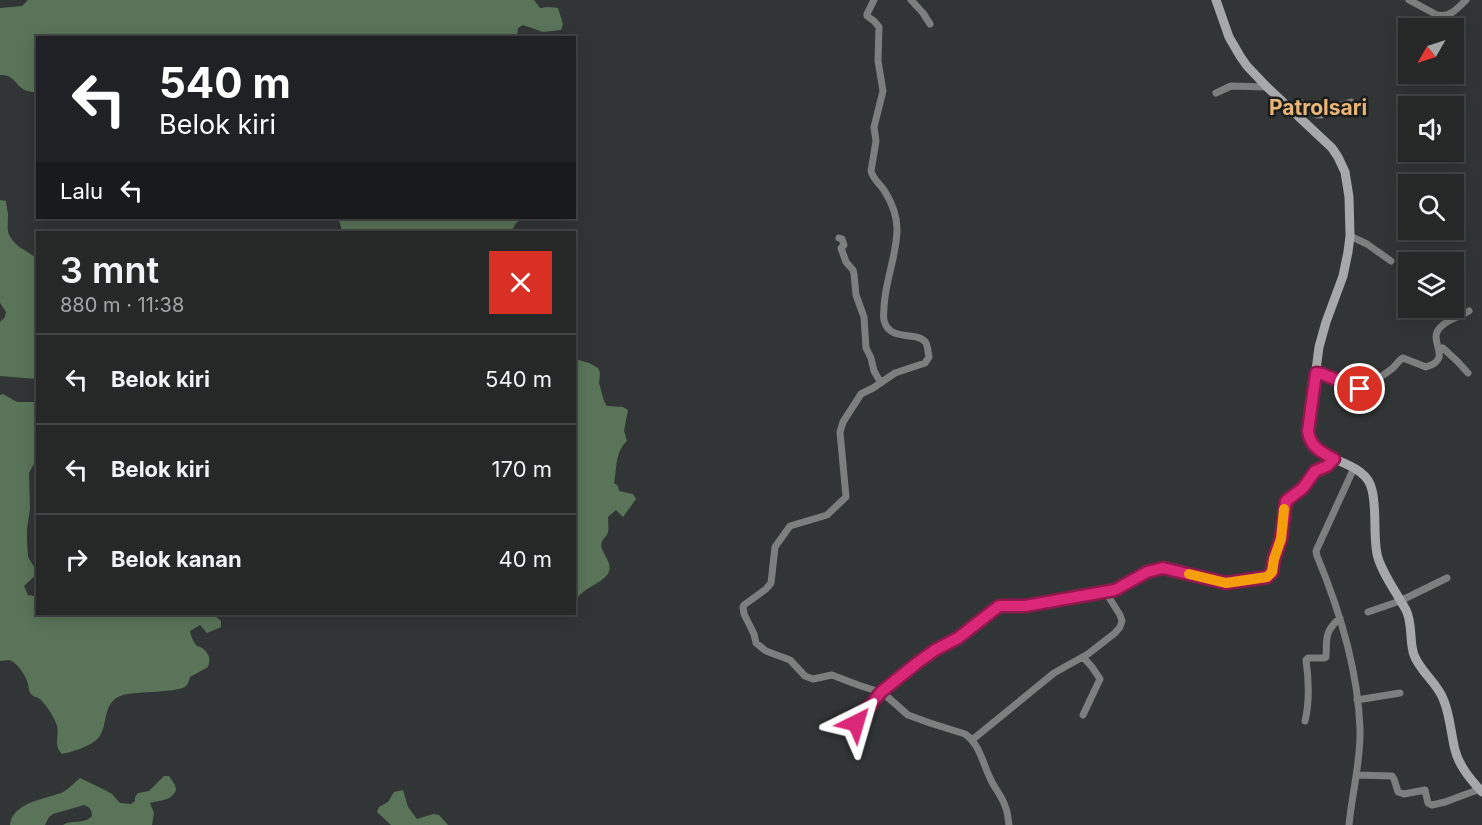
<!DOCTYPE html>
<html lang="id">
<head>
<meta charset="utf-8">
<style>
	body { margin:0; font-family:Inter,sans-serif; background:#2e3030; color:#f1f3f6; height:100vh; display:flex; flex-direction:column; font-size:22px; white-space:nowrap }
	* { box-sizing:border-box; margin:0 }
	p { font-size:20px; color:#a4a6a8 }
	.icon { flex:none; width:33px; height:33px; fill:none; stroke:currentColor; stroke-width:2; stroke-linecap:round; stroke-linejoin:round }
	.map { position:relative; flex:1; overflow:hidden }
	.drawer { position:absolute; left:36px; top:231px; width:540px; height:384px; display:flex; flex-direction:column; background:#262828; border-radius:0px; box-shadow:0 3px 15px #0003,0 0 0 2px #424445 }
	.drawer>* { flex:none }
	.hud { position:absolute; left:36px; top:36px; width:540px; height:183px; border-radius:0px; box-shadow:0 3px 15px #0003,0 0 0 2px #424445; background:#202124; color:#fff; overflow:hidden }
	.needle { width:39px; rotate:231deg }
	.buttons { position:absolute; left:1398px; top:18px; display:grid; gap:12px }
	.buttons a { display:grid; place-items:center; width:66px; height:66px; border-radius:0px; background:#262828; box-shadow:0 3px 15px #0003,0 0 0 2px #424445; font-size:30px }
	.pin { position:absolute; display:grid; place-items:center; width:51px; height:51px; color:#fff; margin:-26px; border:3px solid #fff; border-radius:50%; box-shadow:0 2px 6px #0007 }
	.me { position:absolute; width:66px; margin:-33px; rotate:40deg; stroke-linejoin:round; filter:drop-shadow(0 0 4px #0008) }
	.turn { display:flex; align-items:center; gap:21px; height:126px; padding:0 24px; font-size:27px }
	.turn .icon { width:78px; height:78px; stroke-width:2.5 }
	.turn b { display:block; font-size:42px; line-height:51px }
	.then { display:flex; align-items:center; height:57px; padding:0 24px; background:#0003; gap:12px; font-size:22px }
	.round { display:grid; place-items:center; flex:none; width:63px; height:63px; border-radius:0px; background:#2e3030 }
	.head { display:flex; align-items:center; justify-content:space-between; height:102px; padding:0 24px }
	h1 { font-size:36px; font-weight:600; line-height:45px }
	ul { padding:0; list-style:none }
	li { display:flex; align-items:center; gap:18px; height:90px; padding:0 24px; border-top:2px solid #424445 }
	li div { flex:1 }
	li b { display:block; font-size:22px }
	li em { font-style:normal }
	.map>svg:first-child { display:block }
	.forest { fill:#597458 }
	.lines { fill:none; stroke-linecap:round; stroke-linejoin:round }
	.street { stroke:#7d7f7f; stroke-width:7 }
	.secondary { stroke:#a6a8a9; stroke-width:9 }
	.route-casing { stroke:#8e194d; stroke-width:15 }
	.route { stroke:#db2777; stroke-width:10 }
	.slow { stroke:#f59e0b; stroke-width:10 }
	.labels { text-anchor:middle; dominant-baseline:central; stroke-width:5; stroke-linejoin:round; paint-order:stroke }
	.quarter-label { font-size:21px; font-weight:bold; fill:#eab677; stroke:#1b1c1c }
</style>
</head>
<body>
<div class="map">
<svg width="1482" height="825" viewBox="0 0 1482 825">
	<rect width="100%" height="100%" fill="#323535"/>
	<path class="forest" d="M28,0H534L540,8L548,7L558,8L563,24L561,30L543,32L523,25L518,28L517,38H38L37,92C14,93 19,74 0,75V8L22,6Z
		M0,200L6,201C6,206 8,211 8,215C8,231 5,233 18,246C25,251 33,254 37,260V379L0,376V322L5,317L6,312L0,303Z
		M337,218H523L516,223L511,232H342L340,223Z
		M575,359L589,363L598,368L600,373L599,383L604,401L607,406L623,407L628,410L624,431L627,441C615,452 617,468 614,483L618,486L619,491L633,494L636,499L623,517L616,510L608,517C608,522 609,527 608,532C606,538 599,541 602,549C605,557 614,566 607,575C597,586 582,588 575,602Z
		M3,394L17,402H37V458L29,473L30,509L27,529V541L28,557L36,570V575L24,586L28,595L34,596L37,594L38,614H209L215,616L221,621V627L207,633L200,625L190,631C191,636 193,642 197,646C199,647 201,647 202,648C209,653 211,659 208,667L190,677C189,680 189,683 186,686C179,693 136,691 123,695C101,702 109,724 99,737C92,746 72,752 62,754C52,744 61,734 56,723C53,715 46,705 40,699C37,697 34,697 32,695C28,692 29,686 27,681C25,675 17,662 9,660C7,660 3,661 0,661V395Z
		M164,776H169L175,785L176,790C172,801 160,800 150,803L154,813L152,825H63C72,819 84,825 92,816C92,810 90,807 84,805L53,814L49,817L45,825H10C12,803 44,799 61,793C68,790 74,783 80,778L105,790L112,794L120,803L131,804L135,801V797L138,793L149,791Z
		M403,790L408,807L417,819L433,814L439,815L448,825H391L377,812L379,807L388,802L394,792Z"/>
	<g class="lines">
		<path class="street" d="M874,0L867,14V16L874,21L879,27L878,61L883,91L874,127L876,141L871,171C873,179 879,183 884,190C891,201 897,216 897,229C897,255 885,281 884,307C884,311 883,316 884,320C889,343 918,330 926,343C928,347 928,353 929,357L925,363L895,373L873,388L861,394L843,422L840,432L846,497L827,515L790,526L775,547L771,583L766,589L744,605L743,607L744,614L754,634L756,643L766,651L790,660L805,676L813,679L832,675L858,685L883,693L908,715L930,723L965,734C980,744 983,765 991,780C995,789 1002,796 1005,806C1008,812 1008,819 1009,825
			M911,0L923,13L930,24
			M1409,0L1437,15C1450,18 1458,8 1466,0
			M1216,93L1231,86L1267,87
			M1291,109L1297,103L1300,102L1317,115H1321L1333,107L1351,102
			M1350,236L1367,244L1391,261
			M839,238L842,239L844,245L841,248L846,262L853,270L854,274L856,295L864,317L866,348L871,358L874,371L881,383
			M1439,348H1443L1458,362L1468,373
			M1316,373L1360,389C1366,387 1388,372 1393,368C1397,364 1399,360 1403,358L1426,367C1452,359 1431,344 1437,332C1442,321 1459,317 1469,311
			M1368,612L1400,601L1447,578
			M1083,657L1092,667L1100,679L1083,715
			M1357,700L1400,693
			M1305,721C1310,700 1309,681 1306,660L1308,658H1324L1326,657C1327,638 1324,632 1340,618
			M858,727L856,723L857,717L870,706L881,692L917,663L935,650L958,638L999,606H1025L1115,590L1147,572L1163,568L1226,583L1267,577L1272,572L1274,559L1280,539L1286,501L1303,488L1315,471L1327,466L1334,459
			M972,740L1054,673L1088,654L1115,633L1120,627L1122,621L1120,615L1105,591
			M1357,775L1392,776L1394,779L1398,792L1404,794L1425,790L1428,803L1432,805L1445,802L1480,789
			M1349,825C1352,793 1361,761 1360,729C1358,669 1340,611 1317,556L1316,551L1354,468"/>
		<path class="secondary" d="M1216,0L1229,37L1240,56L1247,66L1267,87L1332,148L1338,157L1345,172L1349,197L1350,236L1348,252L1343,276L1326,322L1319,347L1308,431C1312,465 1365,457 1372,490C1377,510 1373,533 1377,554C1380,570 1398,595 1406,610C1413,624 1409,641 1414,655C1421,673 1438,683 1444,701C1450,716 1451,734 1455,750C1459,766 1471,780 1482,792"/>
	</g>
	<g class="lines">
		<g class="route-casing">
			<path id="route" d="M856,723V717L870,706L881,692L917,663L935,650L958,638L999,606H1025L1115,590L1147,572L1163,568L1226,583L1267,577L1272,572L1274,559L1281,539L1286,501L1303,488L1315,471L1327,466L1334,459C1321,452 1310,447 1308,431L1316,373L1322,374L1360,389"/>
		</g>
		<use href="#route" class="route"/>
		<path class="slow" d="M1189,574L1226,583L1267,577L1272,572L1274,559L1281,539L1284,509"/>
	</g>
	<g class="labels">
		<g class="quarter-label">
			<text x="1318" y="107">Patrolsari</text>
		</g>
	</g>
</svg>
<div class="buttons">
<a><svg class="needle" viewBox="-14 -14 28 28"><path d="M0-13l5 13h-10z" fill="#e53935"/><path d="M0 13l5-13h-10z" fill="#a4a6a8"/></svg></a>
<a><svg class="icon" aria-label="sound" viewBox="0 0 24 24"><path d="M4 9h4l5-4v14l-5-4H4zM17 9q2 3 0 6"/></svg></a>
<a><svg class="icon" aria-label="search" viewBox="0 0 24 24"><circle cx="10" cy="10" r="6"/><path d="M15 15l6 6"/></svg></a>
<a><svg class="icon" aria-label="layers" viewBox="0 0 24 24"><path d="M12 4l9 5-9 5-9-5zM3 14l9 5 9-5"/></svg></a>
</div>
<div class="pin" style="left:1360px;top:389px;background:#d93025"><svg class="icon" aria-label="arrive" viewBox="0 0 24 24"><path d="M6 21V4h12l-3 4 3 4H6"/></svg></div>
<svg class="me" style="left:856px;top:723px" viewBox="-20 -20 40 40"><path d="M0-17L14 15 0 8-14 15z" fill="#db2777" stroke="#fff" stroke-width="4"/></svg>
<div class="hud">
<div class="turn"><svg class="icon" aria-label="left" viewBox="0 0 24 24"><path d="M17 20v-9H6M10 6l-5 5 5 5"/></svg><div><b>540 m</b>Belok kiri</div></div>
<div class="then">Lalu<svg class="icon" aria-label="left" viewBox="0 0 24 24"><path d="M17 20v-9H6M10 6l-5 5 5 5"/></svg></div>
</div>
<section class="drawer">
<div class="head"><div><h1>3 mnt</h1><p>880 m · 11:38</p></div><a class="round" style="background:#d93025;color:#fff"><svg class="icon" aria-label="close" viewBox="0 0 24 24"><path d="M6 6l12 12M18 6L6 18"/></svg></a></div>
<ul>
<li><svg class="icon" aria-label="left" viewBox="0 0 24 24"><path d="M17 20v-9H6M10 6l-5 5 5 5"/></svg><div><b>Belok kiri</b></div><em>540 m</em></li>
<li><svg class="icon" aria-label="left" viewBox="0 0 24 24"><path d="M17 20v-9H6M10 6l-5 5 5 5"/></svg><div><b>Belok kiri</b></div><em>170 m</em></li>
<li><svg class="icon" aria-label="right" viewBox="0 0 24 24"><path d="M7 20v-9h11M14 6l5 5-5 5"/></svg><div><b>Belok kanan</b></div><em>40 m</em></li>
</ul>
</section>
</div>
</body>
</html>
